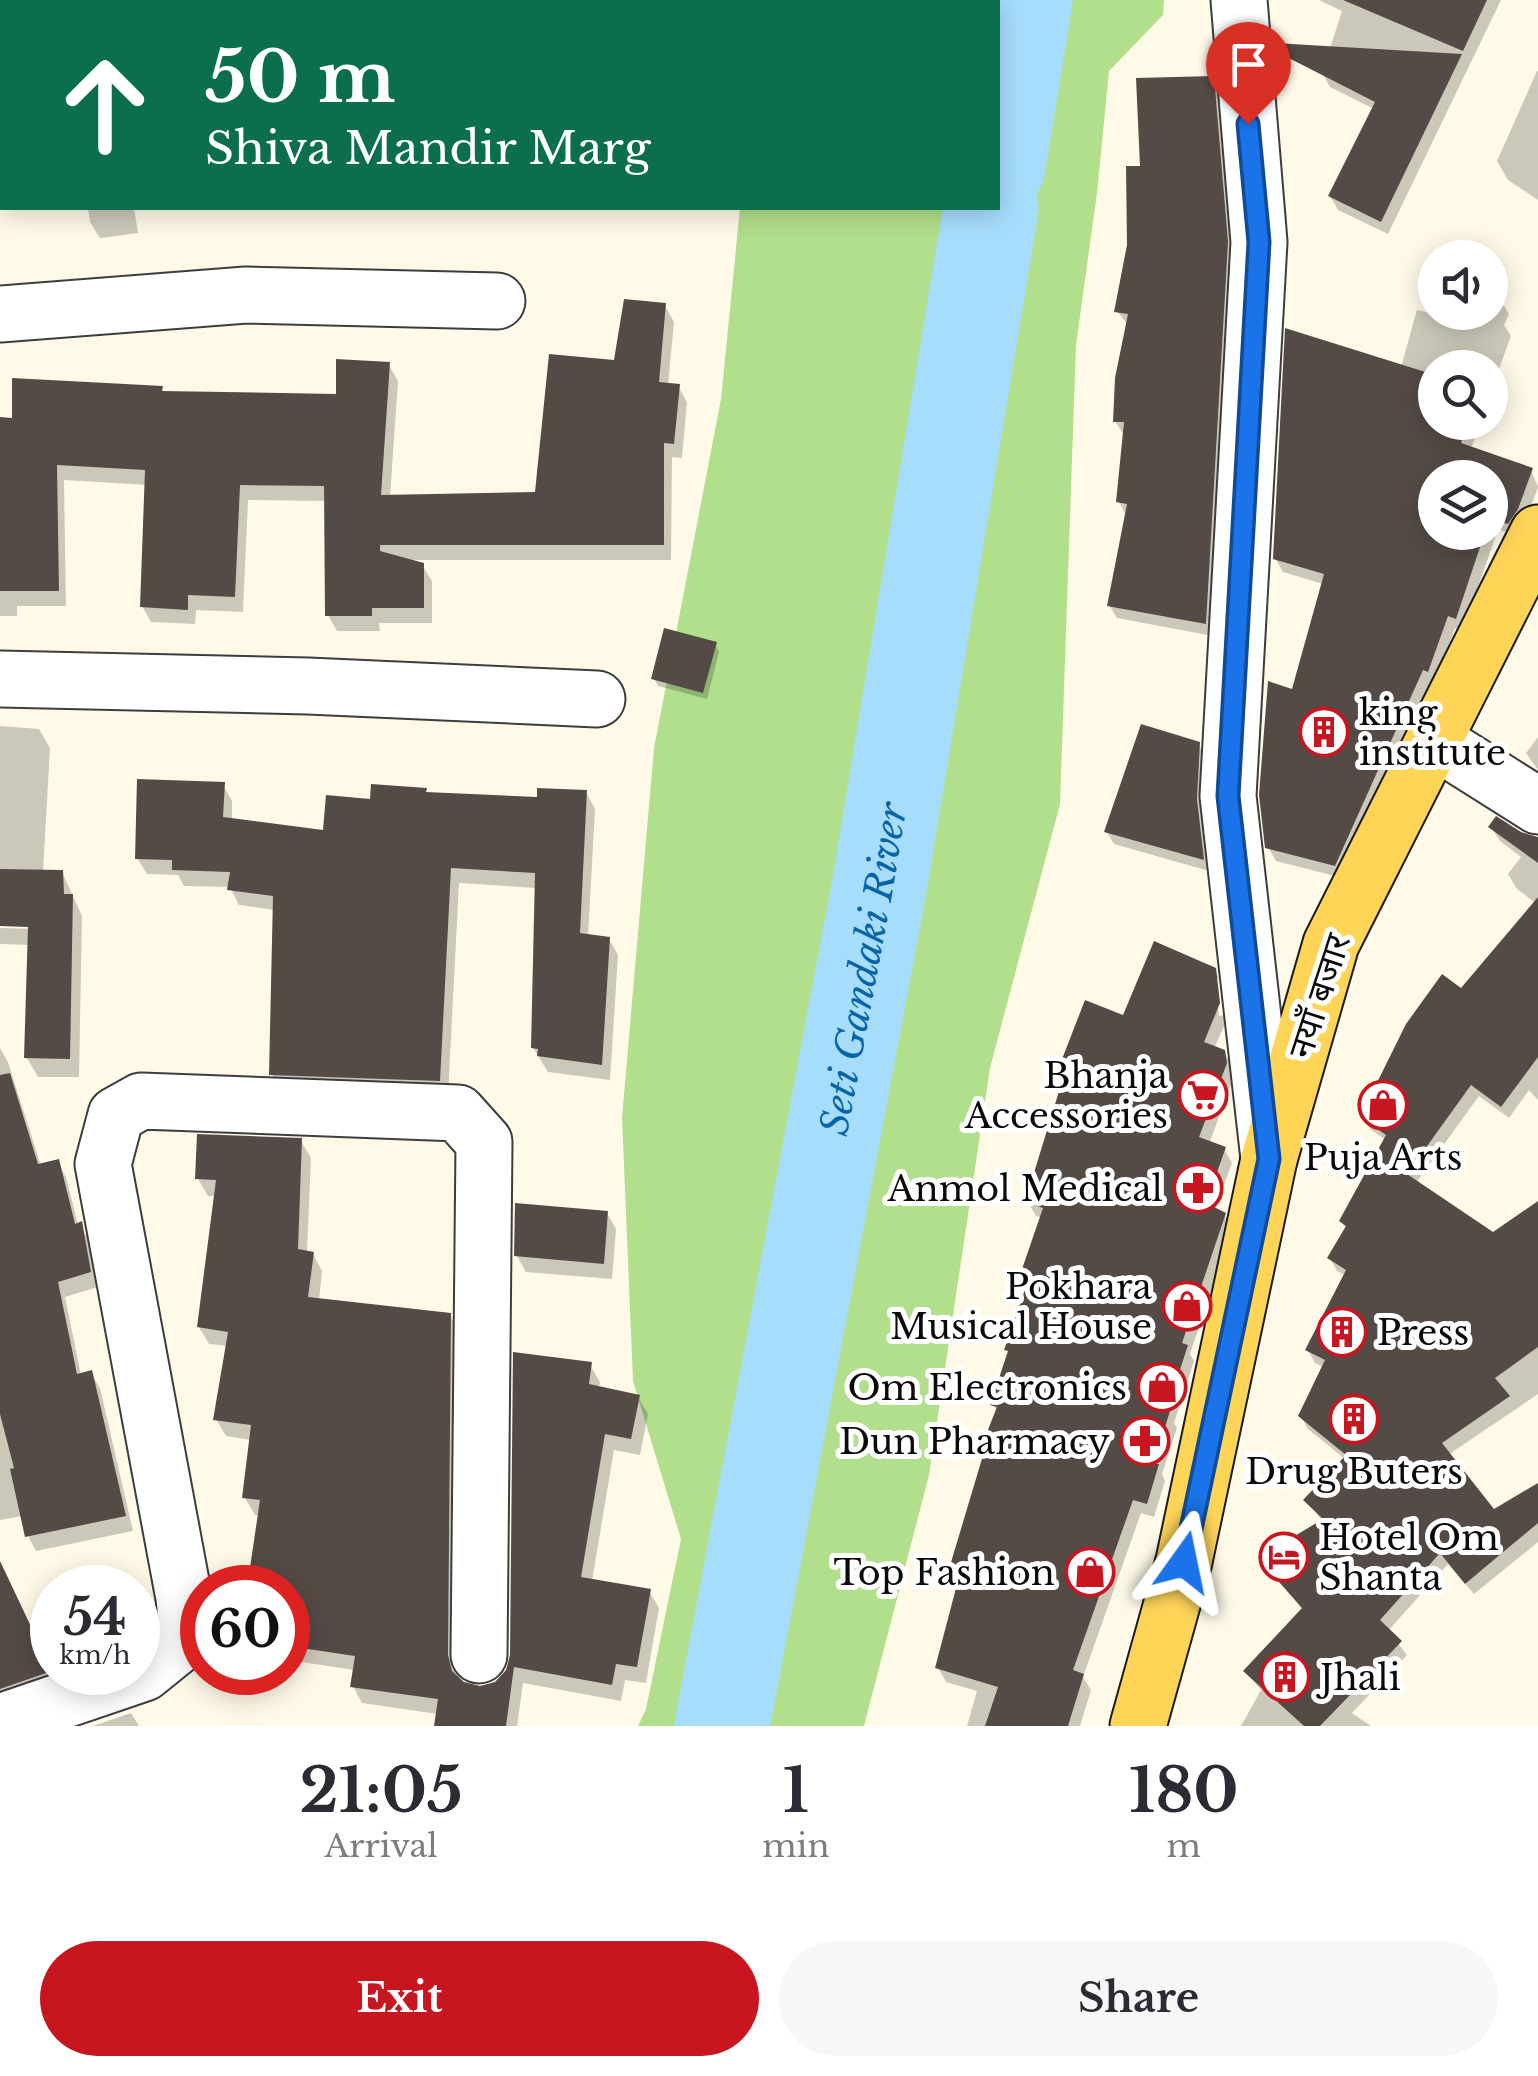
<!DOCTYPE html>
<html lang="en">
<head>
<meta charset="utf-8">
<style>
	body { margin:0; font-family:"Libre Baskerville","Noto Sans Devanagari",serif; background:#f7f7f7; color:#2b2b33; height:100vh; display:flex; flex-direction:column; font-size:38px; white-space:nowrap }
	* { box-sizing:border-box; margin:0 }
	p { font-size:32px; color:#7c7c81 }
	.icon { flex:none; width:55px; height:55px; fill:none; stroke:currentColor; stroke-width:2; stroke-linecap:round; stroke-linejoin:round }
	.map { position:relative; height:1726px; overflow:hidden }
	.sheet { display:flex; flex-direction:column; background:#fff; flex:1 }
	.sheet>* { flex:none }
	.guide { position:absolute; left:0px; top:0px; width:1000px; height:210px; box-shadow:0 5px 25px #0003; background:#0b6e4f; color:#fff; overflow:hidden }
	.tools { position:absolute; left:1418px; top:240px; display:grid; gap:20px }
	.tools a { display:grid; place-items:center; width:90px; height:90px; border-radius:50%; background:#fff; box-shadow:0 5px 25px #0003; font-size:50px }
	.speed { position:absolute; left:30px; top:1565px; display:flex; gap:20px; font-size:50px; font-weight:700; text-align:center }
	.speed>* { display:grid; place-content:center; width:130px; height:130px; border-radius:50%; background:#fff; box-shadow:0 5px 25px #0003; line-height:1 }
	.speed small { font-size:25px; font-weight:400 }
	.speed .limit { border:15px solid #d22; background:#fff; color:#111 }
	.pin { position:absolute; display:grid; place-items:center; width:85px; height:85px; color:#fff; margin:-102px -42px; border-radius:50% 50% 50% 0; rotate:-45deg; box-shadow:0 0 10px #0007 }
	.pin .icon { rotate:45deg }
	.me { position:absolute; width:110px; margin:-55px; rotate:12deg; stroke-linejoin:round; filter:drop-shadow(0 0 8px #0008) }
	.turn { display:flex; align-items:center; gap:35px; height:210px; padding:0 40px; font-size:45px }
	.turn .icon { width:130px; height:130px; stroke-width:2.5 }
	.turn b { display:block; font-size:70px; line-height:85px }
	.eta { display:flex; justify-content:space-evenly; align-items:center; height:170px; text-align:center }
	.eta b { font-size:60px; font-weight:700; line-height:70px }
	.action { display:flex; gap:20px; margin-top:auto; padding:20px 40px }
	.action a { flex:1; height:115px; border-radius:60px; background:#c7161f; color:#fff; font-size:40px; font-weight:700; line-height:115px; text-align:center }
	.action a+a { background:#f7f7f7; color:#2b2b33 }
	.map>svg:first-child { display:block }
	.forest { fill:#b2df8b }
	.shadow { fill:#0003; fill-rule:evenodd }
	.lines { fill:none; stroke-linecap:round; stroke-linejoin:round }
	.river { stroke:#a6ddfd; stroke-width:95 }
	.building { fill:#544b46 }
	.minor-casing { stroke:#3d3d3d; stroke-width:59 }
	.major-casing { stroke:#1b1b1b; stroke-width:59 }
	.minor { stroke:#fff; stroke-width:55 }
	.major { stroke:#ffd558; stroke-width:55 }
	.route-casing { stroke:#114b97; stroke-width:25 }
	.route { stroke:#1a73e8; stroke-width:18 }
	.labels { text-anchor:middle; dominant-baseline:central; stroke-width:10; stroke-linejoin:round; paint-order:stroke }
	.poi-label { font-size:35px; fill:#0a0a0a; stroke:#fff; text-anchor:end }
	.street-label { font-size:35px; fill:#0a0a0a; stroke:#fff }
	.water-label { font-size:38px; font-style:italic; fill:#0963a7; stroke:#fff }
</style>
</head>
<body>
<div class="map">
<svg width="1538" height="1726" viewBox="0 0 1538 1726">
	<rect width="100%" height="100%" fill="#fffae8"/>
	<path class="forest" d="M761,0H1164L1163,15L1109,71L1097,193L1076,345L1060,804L990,1068L929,1475L864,1726H638L646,1709L681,1539L633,1381L622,1118L654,748L721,399L740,208H998V2H761Z"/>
	<path class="shadow" d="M0,0L66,2H2L0,103Z
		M198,0H268L269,2H198Z
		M392,0H438L439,2H356Z
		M1319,0H1501L1388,234L1338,210L1330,196L1374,109L1330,87L1322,73L1342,11Z
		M1537,71H1538V200L1508,180L1497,161Z
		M1212,79L1220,92L1234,257L1213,636L1117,618L1109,605L1127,517L1119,502L1123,434L1115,421L1128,325L1117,311L1143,168Z
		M88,208H134L138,233L100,238L90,222Z
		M1490,296L1501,301L1509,314L1504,325L1511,336L1490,394V368H1435V422H1480L1471,449L1531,470L1538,487L1525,524L1516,536L1498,529L1463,631L1455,628L1435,684L1431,682L1343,878L1276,861L1268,847L1294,692L1323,584L1283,572L1275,558L1401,367L1417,310L1430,313L1435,302V312H1490ZM1435,478H1490V532H1435Z
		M665,306L674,322L668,385L678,386L687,402L682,458L672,457L671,560H410L422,565L432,581V623H379L380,631H337L328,615L327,501L248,500L243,612L196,610L195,624L151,622L142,606L147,485L64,480L66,606H17V616H0V420H14L161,388L164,394L338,397L389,365L398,381L390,497L537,494L616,363Z
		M715,644L719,652L707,699L658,686L654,678Z
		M0,726L39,729L50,748L43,872H62L82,916L79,1077H38L27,1058L30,945L0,944V928L40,929L41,924L0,923Z
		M1538,737V770L1526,753Z
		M1198,744L1205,756L1209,871L1114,844L1106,831Z
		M223,785L232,801V821L325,833L372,801L427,794L540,800L586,792L595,809L588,937L609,939L618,955L610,1080L548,1072L533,1048L537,888L459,883L448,1096L281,1090L272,1074L275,910L239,905L230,887L184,886L178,875L147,874L137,858Z
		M1491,827L1538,840V905L1517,889L1508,874L1521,857L1500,841Z
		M1214,970L1219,978H1215L1219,1016L1224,1015L1220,980L1227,1019L1214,1049L1224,1052L1232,1067L1233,1079L1209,1144L1224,1149L1232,1163L1215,1210L1224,1214L1232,1229L1190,1354L1194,1361L1174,1423L1177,1428L1162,1474L1165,1481L1154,1517L1141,1513L1083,1677L1091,1690L1080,1726H967L977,1691L946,1682L938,1668L960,1582L952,1569L998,1413L993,1405L1009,1354L1007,1349L1030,1282L1024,1272L1042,1218L1036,1216L1028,1202L1064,1081L1060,1072L1124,1019Z
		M1538,975V1100L1529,1090L1509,1118L1479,1096L1416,1183L1493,1235L1538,1204V1394L1448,1455L1493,1512L1538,1486V1542L1474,1594L1448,1564L1388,1631L1407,1655L1352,1713L1371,1726H1241L1261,1690L1246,1672L1303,1610L1262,1559L1323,1522L1306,1500L1345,1459L1308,1429L1301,1416L1325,1368L1315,1363L1308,1350L1346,1276L1337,1271L1330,1258L1347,1230L1341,1221L1386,1140L1370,1129L1363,1117L1461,992Z
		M0,1048L8,1062L41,1166L57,1162L66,1177L78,1225L89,1239L98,1287L65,1297L81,1375L91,1373L100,1388L133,1531L36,1551L28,1536L23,1516L0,1520Z
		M301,1141L311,1158L307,1253L313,1254L322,1271L319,1300L450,1315L459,1332L458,1680L480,1689L496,1684L509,1671L590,1365L600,1382L599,1388L638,1397L648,1414L640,1455L614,1450L592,1581L649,1591L659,1608L646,1683L625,1680L621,1701L523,1683L517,1726H437L438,1714L362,1703L353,1686L355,1670L288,1660V1588L260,1515H255L245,1498L251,1440L226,1436L216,1419L228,1346L209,1344L199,1327L217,1196H208L198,1179Z
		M607,1213L616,1229L612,1279L526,1272L517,1256Z
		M0,1599L22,1611L59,1688L0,1708Z
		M131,1713L139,1726H93Z"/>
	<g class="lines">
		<g class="river">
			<path d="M998,166L1025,0"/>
			<path id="s1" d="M722,1726L879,888L991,208"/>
		</g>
	</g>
	<path class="building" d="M1343,0H1487L1463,51Z
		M1274,43L1462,54L1381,222L1328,196L1375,102L1275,51Z
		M1214,76L1228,242L1206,624L1107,606L1127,504L1116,502L1124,422H1113L1115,378L1128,314L1114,312L1127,245L1126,166H1140L1136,78Z
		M624,299L666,303L659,382L680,384L674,444L664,443V545H380V551L424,563V608H372V616H325L324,486L240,485L235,597L188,595V610L140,607L145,470L57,465L59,591H0V417L12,418V378L163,386L162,391L336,394V359L390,362L381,495L535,492L549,354L614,360Z
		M1285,328L1435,375V422H1468L1461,443L1533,468L1518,509L1508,524L1490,519V478H1435V532H1485L1456,619L1448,616L1428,672L1423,670L1335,866L1265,848L1259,795L1268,681L1292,689L1324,574L1273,559Z
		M664,628L717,642L703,693L651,679Z
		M1141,724L1200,742L1197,799L1204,860L1104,832Z
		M137,779L225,782L223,817L323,830L326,795L370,799L371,784L427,788L426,792L537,797V788L587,790L580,933L610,937L602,1065L537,1056L538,1049L531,1048L535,873L451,868L440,1081L269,1075L273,896L227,890L230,872L172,870V860L135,859Z
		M1496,816L1521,832L1538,837V863L1488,827Z
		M0,869L63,870L64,894H73L70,1059L24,1058L28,927L0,926Z
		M1538,897V1057L1501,1107L1471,1085L1407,1174L1493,1232L1538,1201V1347L1495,1378L1510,1396L1442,1443L1494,1509L1538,1483V1523L1465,1584L1440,1553L1380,1620L1402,1641L1320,1726H1304L1243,1671L1302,1608L1258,1558L1323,1519L1303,1500L1346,1455L1298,1416L1325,1360L1305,1350L1346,1270L1327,1258L1346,1226L1339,1221L1386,1135L1360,1117L1406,1024L1442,974L1461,988Z
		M1154,941L1216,968L1220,1003L1204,1042L1225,1050L1227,1063L1199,1137L1226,1147L1206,1203L1226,1213L1182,1343L1188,1345L1167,1410L1170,1411L1154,1463L1159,1464L1147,1504L1133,1500L1073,1670L1084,1674L1068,1726H985L998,1687L935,1668L960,1573L949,1569L984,1452L980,1450L997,1407L990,1405L1008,1351L1004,1350L1030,1275L1021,1272L1043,1208L1025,1202L1064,1075L1057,1072L1085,1000L1123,1015Z
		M10,1073L38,1164L59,1159L75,1224L82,1221L91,1272L58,1282L77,1374L92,1370L126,1516L25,1537L10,1469L14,1468L0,1414V1075Z
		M197,1134L302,1138L298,1249L314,1252L308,1297L451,1313L448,1655L452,1671L464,1682L480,1686L495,1682L506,1670L510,1655L513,1352L592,1362L589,1384L640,1395L631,1439L605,1434L581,1577L651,1589L637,1667L616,1664L612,1685L514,1667L506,1726H434L438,1699L350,1687L355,1656L288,1646V1588H247L260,1500L242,1498L251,1425L213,1420L228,1332L197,1327L216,1180L195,1179Z
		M515,1203L608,1211L604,1264L514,1256Z
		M0,1561L52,1671L0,1689Z"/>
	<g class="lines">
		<g class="minor-casing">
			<path id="minor" d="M1239,0L1259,242L1228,796L1269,1159
				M0,314L246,295L497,301
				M0,679L308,686L597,699
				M1435,741L1538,806
				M0,1722L144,1673L175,1648L187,1629L184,1598L103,1164L116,1115L141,1101L458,1113L484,1142L479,1655"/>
		</g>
		<g class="major-casing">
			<path id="major" d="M1138,1726L1184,1561L1269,1159L1331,944L1538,533"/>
		</g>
		<use href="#minor" class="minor"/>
		<use href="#major" class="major"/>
	</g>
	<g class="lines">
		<g class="route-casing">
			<path id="route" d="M1184,1562L1269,1159L1228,796L1259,242L1248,124"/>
		</g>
		<use href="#route" class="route"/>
	</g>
	<defs>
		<g id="building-ring" transform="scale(2.5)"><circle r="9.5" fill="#fff" stroke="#c7161f" stroke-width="1.5"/><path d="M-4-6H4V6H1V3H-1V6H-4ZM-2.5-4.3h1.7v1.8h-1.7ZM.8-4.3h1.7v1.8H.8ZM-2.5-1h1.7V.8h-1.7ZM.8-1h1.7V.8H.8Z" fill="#c7161f"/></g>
		<g id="supermarket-ring" transform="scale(2.5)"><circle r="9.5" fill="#fff" stroke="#c7161f" stroke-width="1.5"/><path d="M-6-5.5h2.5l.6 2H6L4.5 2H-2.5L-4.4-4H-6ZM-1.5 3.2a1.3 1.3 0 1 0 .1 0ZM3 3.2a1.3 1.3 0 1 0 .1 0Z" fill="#c7161f"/></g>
		<g id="shop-ring" transform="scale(2.5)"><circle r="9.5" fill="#fff" stroke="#c7161f" stroke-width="1.5"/><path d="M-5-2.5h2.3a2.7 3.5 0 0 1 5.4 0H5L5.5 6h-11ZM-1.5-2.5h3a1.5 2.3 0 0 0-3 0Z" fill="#c7161f"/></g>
		<g id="pharmacy-ring" transform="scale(2.5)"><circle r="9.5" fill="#fff" stroke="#c7161f" stroke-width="1.5"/><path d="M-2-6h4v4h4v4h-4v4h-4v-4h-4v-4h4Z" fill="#c7161f"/></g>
		<g id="hotel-ring" transform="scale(2.5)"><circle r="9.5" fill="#fff" stroke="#c7161f" stroke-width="1.5"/><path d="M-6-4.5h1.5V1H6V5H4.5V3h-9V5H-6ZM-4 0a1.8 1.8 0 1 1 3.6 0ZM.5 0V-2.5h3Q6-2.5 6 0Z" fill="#c7161f"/></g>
	</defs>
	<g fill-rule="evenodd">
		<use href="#building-ring" x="1324" y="732"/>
		<use href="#supermarket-ring" x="1203" y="1095"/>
		<use href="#shop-ring" x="1383" y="1105"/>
		<use href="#pharmacy-ring" x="1198" y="1188"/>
		<use href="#shop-ring" x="1187" y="1306"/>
		<use href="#building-ring" x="1342" y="1332"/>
		<use href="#shop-ring" x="1162" y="1387"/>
		<use href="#building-ring" x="1354" y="1419"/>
		<use href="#pharmacy-ring" x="1145" y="1441"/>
		<use href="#hotel-ring" x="1284" y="1557"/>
		<use href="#shop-ring" x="1090" y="1572"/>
		<use href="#building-ring" x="1285" y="1677"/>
	</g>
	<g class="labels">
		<g class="poi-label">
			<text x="1359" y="712" text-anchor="start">king<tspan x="1359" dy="40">institute</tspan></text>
			<text x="1168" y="1075">Bhanja<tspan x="1168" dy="40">Accessories</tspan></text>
			<text x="1383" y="1157" text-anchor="middle">Puja Arts</text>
			<text x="1163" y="1188">Anmol Medical</text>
			<text x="1152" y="1286">Pokhara<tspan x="1152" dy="40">Musical House</tspan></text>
			<text x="1377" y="1332" text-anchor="start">Press</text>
			<text x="1127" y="1387">Om Electronics</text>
			<text x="1110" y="1441">Dun Pharmacy</text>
			<text x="1354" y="1471" text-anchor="middle">Drug Buters</text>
			<text x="1319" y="1537" text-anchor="start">Hotel Om<tspan x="1319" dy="40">Shanta</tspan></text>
			<text x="1055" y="1572">Top Fashion</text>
			<text x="1320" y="1677" text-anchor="start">Jhali</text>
		</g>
		<g class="street-label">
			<text transform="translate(1319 996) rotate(-72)">नयाँ बजार</text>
		</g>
		<g class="water-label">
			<text stroke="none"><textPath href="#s1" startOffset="770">Seti Gandaki River</textPath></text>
		</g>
	</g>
</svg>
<div class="tools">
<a><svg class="icon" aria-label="sound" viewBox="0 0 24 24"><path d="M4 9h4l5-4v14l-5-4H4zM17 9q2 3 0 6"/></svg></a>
<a><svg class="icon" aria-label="search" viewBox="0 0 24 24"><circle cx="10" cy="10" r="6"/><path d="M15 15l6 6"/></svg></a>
<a><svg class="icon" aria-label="layers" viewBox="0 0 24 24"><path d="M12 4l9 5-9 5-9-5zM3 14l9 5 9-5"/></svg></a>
</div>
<div class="speed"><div>54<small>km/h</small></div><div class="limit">60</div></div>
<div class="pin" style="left:1248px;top:124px;background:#d93025"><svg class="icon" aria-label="arrive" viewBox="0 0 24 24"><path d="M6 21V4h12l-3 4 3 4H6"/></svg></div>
<svg class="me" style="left:1184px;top:1562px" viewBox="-20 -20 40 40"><path d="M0-17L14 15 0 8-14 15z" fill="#1a73e8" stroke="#fff" stroke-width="4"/></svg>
<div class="guide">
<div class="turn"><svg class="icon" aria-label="ahead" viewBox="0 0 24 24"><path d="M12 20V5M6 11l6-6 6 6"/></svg><div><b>50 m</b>Shiva Mandir Marg</div></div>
</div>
</div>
<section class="sheet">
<div class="eta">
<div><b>21:05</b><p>Arrival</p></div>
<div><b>1</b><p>min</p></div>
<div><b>180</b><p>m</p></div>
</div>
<div class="action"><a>Exit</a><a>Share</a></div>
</section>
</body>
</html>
